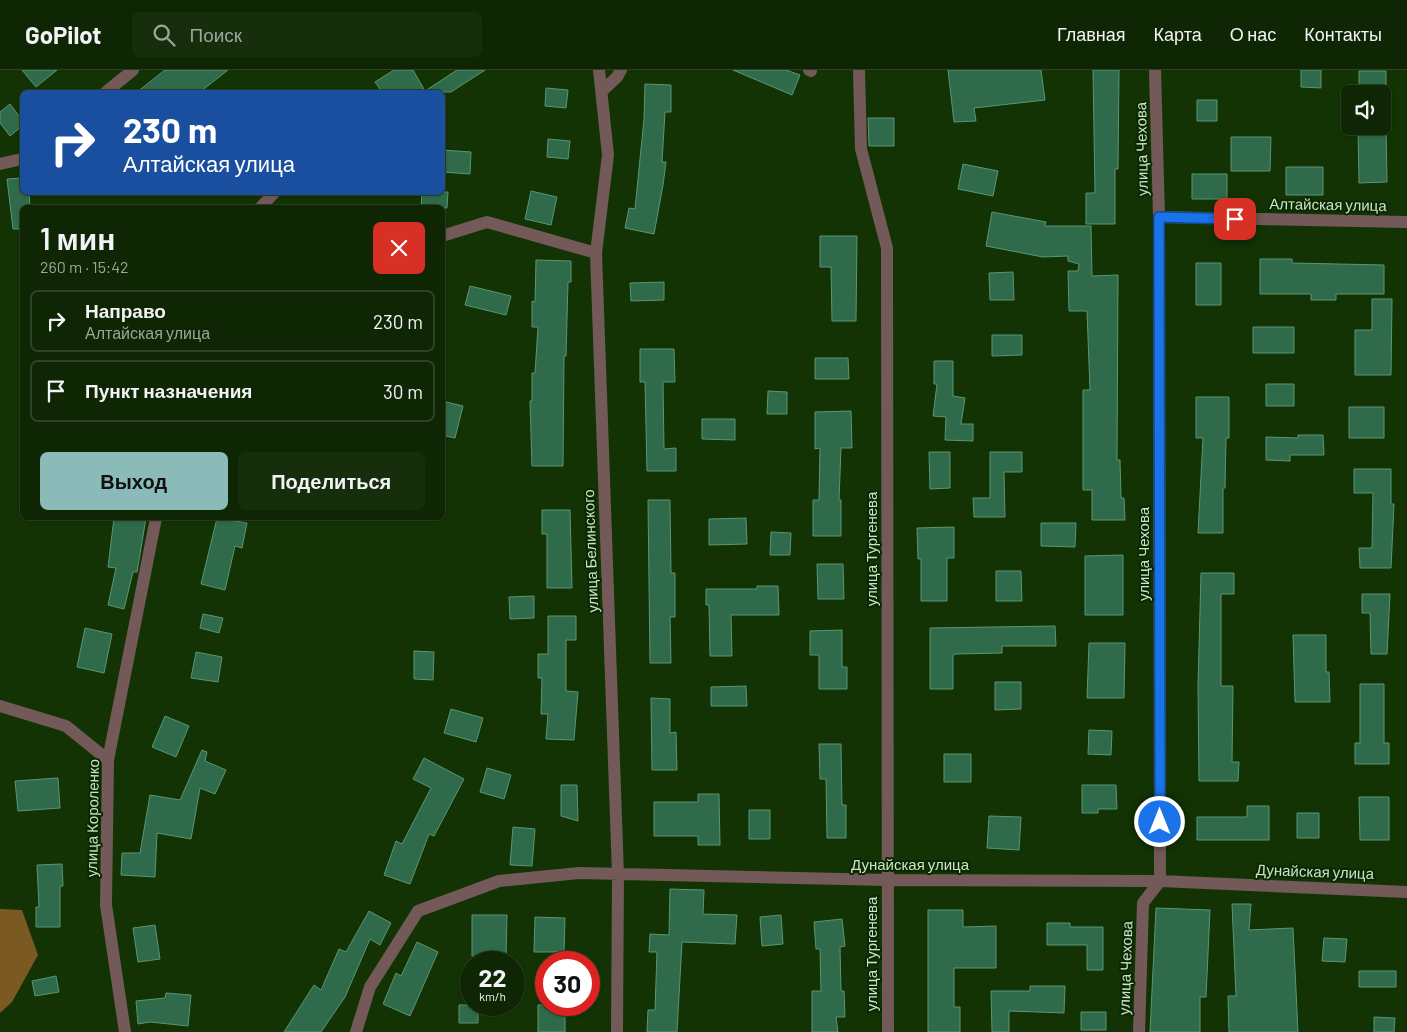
<!DOCTYPE html>
<html lang="ru">
<head>
<meta charset="utf-8">
<style>
	body { margin:0; font-family:Barlow,sans-serif; background:#172e0d; color:#f1f3f6; height:100vh; display:flex; flex-direction:column; font-size:19px; white-space:nowrap }
	* { box-sizing:border-box; margin:0 }
	p { font-size:16px; color:#9ba59a }
	.icon { flex:none; width:28px; height:28px; fill:none; stroke:currentColor; stroke-width:2; stroke-linecap:round; stroke-linejoin:round }
	.map { position:relative; flex:1; overflow:hidden }
	.drawer { position:absolute; left:20px; top:135px; width:425px; height:315px; display:flex; flex-direction:column; background:#0e2603; border-radius:8px; box-shadow:0 1px 4px #0004,0 0 0 1px #2e4325 }
	.drawer>* { flex:none }
	.top-card { position:absolute; left:20px; top:20px; width:425px; height:105px; border-radius:8px; box-shadow:0 1px 4px #0004,0 0 0 1px #2e4325; background:#1a4fa0; color:#fff; overflow:hidden }
	.controls { position:absolute; left:1341px; top:15px; display:grid; gap:10px }
	.controls a { display:grid; place-items:center; width:50px; height:50px; border-radius:8px; background:#0e2603; box-shadow:0 1px 4px #0004,0 0 0 1px #2e4325; font-size:25px }
	.speed { position:absolute; left:460px; top:881px; display:flex; gap:10px; font-size:25px; font-weight:700; text-align:center }
	.speed>* { display:grid; place-content:center; width:65px; height:65px; border-radius:50%; background:#0e2603; box-shadow:0 1px 4px #0004,0 0 0 1px #2e4325; line-height:1 }
	.speed small { font-size:12px; font-weight:400 }
	.speed .limit { border:8px solid #d22; background:#fff; color:#111 }
	.pin { position:absolute; display:grid; place-items:center; width:42px; height:42px; color:#fff; margin:-21px; border-radius:10px; box-shadow:0 2px 8px #0006 }
	.me { position:absolute; width:55px; margin:-28px; rotate:0deg; stroke-linejoin:round; filter:drop-shadow(0 0 4px #0008) }
	.turn { display:flex; align-items:center; gap:18px; height:105px; padding:0 20px; font-size:22px }
	.turn .icon { width:65px; height:65px; stroke-width:2.5 }
	.turn b { display:block; font-size:35px; line-height:42px }
	.round { display:grid; place-items:center; flex:none; width:52px; height:52px; border-radius:8px; background:#172e0d }
	.summary { display:flex; align-items:center; justify-content:space-between; height:85px; padding:0 20px }
	h1 { font-size:30px; font-weight:600; line-height:38px }
	.primary-button { display:flex; gap:10px; margin-top:auto; padding:10px 20px }
	.primary-button a { flex:1; height:58px; border-radius:8px; background:#8bbbb9; color:#111; font-size:20px; font-weight:600; line-height:58px; text-align:center }
	.primary-button a+a { background:#172e0d; color:#f1f3f6 }
	ul { padding:0; list-style:none }
	li { display:flex; align-items:center; gap:15px; height:62px; margin:0 10px 8px; padding:0 10px; border:2px solid #2e4325; border-radius:8px }
	li div { flex:1 }
	li b { display:block; font-size:19px }
	li em { font-style:normal }
	header { display:flex; align-items:center; gap:30px; box-sizing:border-box; height:70px; padding:0 25px; background:#0e2603; border-bottom:1px solid #2e4325 }
	header strong { font-size:24px }
	nav { display:flex; gap:28px; margin-inline-start:auto; font-size:18px }
	.search { width:350px; height:45px; background:#172e0d; display:flex; align-items:center; gap:12px; box-sizing:border-box; padding:0 18px; border-radius:8px; color:#9ba59a; font-size:19px }
	.map>svg:first-child { display:block }
	.forest { fill:#7a5922 }
	.building { fill:#2f6b4b; stroke:#5a9674 }
	.lines { fill:none; stroke-linecap:round; stroke-linejoin:round }
	.street { stroke:#745959; stroke-width:12 }
	.route-casing { stroke:#114b97; stroke-width:12 }
	.route { stroke:#1a73e8; stroke-width:9 }
	.labels { text-anchor:middle; dominant-baseline:central; stroke-width:4; stroke-linejoin:round; paint-order:stroke }
	.street-label { font-size:15px; fill:#cfe2c8; stroke:#082900 }
</style>
</head>
<body>
<header>
<strong>GoPilot</strong>
<div class="search"><svg class="icon" aria-label="search" viewBox="0 0 24 24"><circle cx="10" cy="10" r="6"/><path d="M15 15l6 6"/></svg>Поиск</div>
<nav><a>Главная</a><a>Карта</a><a>О нас</a><a>Контакты</a></nav>
</header>
<div class="map">
<svg width="1407" height="962" viewBox="0 0 1407 962">
	<rect width="100%" height="100%" fill="#133304"/>
	<path class="forest" d="M0,839L22,840L38,885L12,932L0,943Z"/>
	<path class="building" d="M22,0H57L36,17Z
		M165,0H228L200,22H137Z
		M394,0H413L425,21L457,0H485L451,22H382L375,12Z
		M733,0H786L800,5L792,25Z
		M948,0H1041L1045,30L974,38L976,51L954,52Z
		M1093,0H1119L1118,99H1115V154H1086V123H1095Z
		M1301,0H1321V18L1301,17Z
		M1359,1H1386V24H1359Z
		M645,14L671,15V42H665L662,92H666L663,115L654,164L625,158L629,138L635,139L644,49Z
		M546,18L568,20L566,38L545,36Z
		M1197,30H1217V51H1197Z
		M10,34L22,50V56L10,66L0,53V42Z
		M868,48H894V76H869Z
		M1358,56H1386L1387,112L1359,113Z
		M1231,67H1271L1270,101H1231Z
		M548,69L570,71L568,89L547,87Z
		M442,80L471,82L470,104L442,102Z
		M963,94L998,101L993,126L958,119Z
		M1286,97H1323V125H1286Z
		M1192,104H1227V129H1192Z
		M22,108V122H29L30,138H22V159H13L7,109Z
		M531,121L557,127L551,155L525,149Z
		M422,122H448L447,138H421Z
		M992,142L1046,152L1045,156H1091L1092,206L1118,205L1117,390H1120L1121,428H1124L1125,450H1092V420H1083V320H1090L1087,241H1069L1068,201H1078L1079,194L1068,191V186L1043,187L986,176Z
		M820,166H857L856,251H832L831,197H820Z
		M1260,189H1292V193L1384,195V224H1336V230H1311V224H1260Z
		M536,190L571,191V212H568L566,286H564L563,396H532L530,331H532V303H535L538,257H532V231L535,232Z
		M1196,193H1221V235H1196Z
		M1013,202L1014,230H990L989,203Z
		M664,212V230L631,231L630,213Z
		M470,216L511,226L506,245L465,235Z
		M1372,229H1392L1391,305H1355V260H1372Z
		M1253,257H1294V283H1253Z
		M992,265H1022V285L992,286Z
		M640,279H674L675,312H663L664,379L676,378V401H647L645,312H640Z
		M815,288H848L849,309H815Z
		M934,291H953V326L965,328L961,354H973V371L945,370L946,347L933,346L937,314H934Z
		M1266,314H1294V336H1266Z
		M768,321L787,322V344H767Z
		M1196,327H1229V368H1226L1225,418H1223V463H1198L1203,368H1196Z
		M442,331L463,336L455,368L442,365Z
		M1349,337H1384V368H1349Z
		M851,341L852,378H841L839,430H841V466H813V430H819L820,378L815,379V342Z
		M702,349H735V370L702,369Z
		M1298,365H1323L1324,385H1290V391L1266,390V367L1298,368Z
		M929,382H950V418L930,419Z
		M990,382H1022V402H1004L1005,447H974L973,428H990Z
		M1354,399H1391V434H1394L1391,498H1360L1359,478H1372L1373,423H1354Z
		M648,430H670L671,503H675V547H670L671,593H650Z
		M542,440H570L572,518H547V464H542Z
		M114,448H146L137,502H133L124,539L108,535L116,498L108,497Z
		M217,448L247,453L242,478L235,476L225,520L201,514Z
		M746,448L747,474L709,475V449Z
		M1041,453H1076L1075,477L1041,476Z
		M954,457V488H947V531H921V489H918L917,458Z
		M771,462L791,463L790,485H770Z
		M1123,485V545H1085V486Z
		M817,494H843L844,529H818Z
		M996,501H1021L1022,531H996Z
		M1201,503H1234V524H1221V616H1233L1232,692H1239L1238,711H1199L1198,616Z
		M757,516H778L779,545H731L732,586H710L709,535H706V519H757Z
		M1362,524H1390L1387,584H1371L1370,543H1362Z
		M534,526V548L510,549L509,527Z
		M203,544L223,548L219,563L200,558Z
		M548,546H576V570H566V621L578,622L574,670L546,669L548,644H541L542,608H538V584H548Z
		M1055,556L1056,576H1002V583L956,584L953,585V619H930V558Z
		M85,558L112,564L104,603L77,597Z
		M842,560V597H847V619H819V585H810V561Z
		M1293,565H1326V602H1329L1330,632H1295Z
		M1089,573H1125L1124,628H1087Z
		M414,581L434,582L433,610L414,609Z
		M196,582L222,587L218,612L191,608Z
		M995,612H1021V639L995,640Z
		M1360,614H1384V673H1389V694H1355V673H1360Z
		M746,616L747,636H711V617Z
		M651,628L670,629V663L676,662L677,700H652Z
		M451,639L483,648L476,672L444,663Z
		M165,646L189,656L176,687L152,677Z
		M1089,660L1112,661L1111,685L1088,684Z
		M819,674H841L842,735H846V768H827L826,709H820Z
		M202,680L207,682L205,691L226,700L215,724L200,718L191,769L157,763L155,807L121,805L122,783H140L150,725L180,730Z
		M944,684H971V712H944Z
		M424,688L464,709L434,766L429,764L410,814L384,805L396,771L402,774L431,718L413,709Z
		M487,698L511,705L504,729L480,722Z
		M58,708L60,738L18,741L15,711Z
		M561,715H577L578,751L561,746Z
		M1082,715H1116L1117,739H1098V743H1082Z
		M698,724H719L720,775H698V766H654V732H698Z
		M1359,727H1389V770H1360Z
		M1247,736H1269V770H1197V747H1247Z
		M749,740H770V769H749Z
		M1297,743H1319V768H1297Z
		M989,746L1021,747L1019,780L987,778Z
		M513,757L535,759L532,796L510,795Z
		M62,794L63,816H60V857H36V837H39L37,795Z
		M670,819L704,820L703,844L737,845L735,874L682,872L677,962H647L648,940H655L657,882H649L650,864L669,865Z
		M1232,834H1251L1249,860L1293,858L1298,962H1229L1228,926H1236Z
		M1156,838L1210,840L1206,927H1200V962H1150Z
		M928,840H963V857L996,856V898H954V937H960V962H928Z
		M369,841L391,853L380,875L370,869L345,927L321,962H284L314,915L321,920L339,879L346,882Z
		M472,845H507L506,887L472,886Z
		M781,845L783,874L762,876L760,847Z
		M535,847L565,848L564,882H534Z
		M842,849L845,876L840,877L841,921H844L845,947H836L838,962H812V921H821L820,879H816L814,852Z
		M1047,853H1070V857H1103V900H1087V875H1047Z
		M155,855L160,889L138,892L133,858Z
		M1324,868L1347,869L1345,892L1322,891Z
		M417,872L438,882L410,946L383,934L396,903L401,906Z
		M1359,901H1396V917H1359Z
		M56,906L59,922L35,926L32,911Z
		M1030,916H1065L1064,943L1009,941V962H992L991,921H1030Z
		M166,923L191,925L188,956L150,952L138,954L136,931L165,928Z
		M459,935H478V953H459Z
		M538,935H565V962H538Z
		M1081,942H1106V960H1081Z
		M1374,947L1395,948L1394,962H1374Z"/>
	<g class="lines">
		<path class="street" d="M599,0L608,85L596,183L618,805L617,962
			M809,0L811,1
			M859,0L861,79L887,178L888,962
			M602,21L617,7L621,0
			M106,22L133,0
			M0,94L22,89
			M260,138L275,122
			M1159,147L1407,152
			M442,166L487,152L596,183
			M0,636L66,656L108,690
			M125,962L106,835L108,690L156,448
			M356,962L370,917L418,841L499,811L579,803L887,810L1160,811L1407,822
			M1139,962L1143,833L1160,811L1159,147L1155,0"/>
	</g>
	<g class="lines">
		<g class="route-casing">
			<path id="route" d="M1160,752L1159,147L1235,149"/>
		</g>
		<use href="#route" class="route"/>
	</g>
	<g class="labels">
		<g class="street-label">
			<text transform="translate(1141 79) rotate(-91)">улица Чехова</text>
			<text transform="translate(1328 134) rotate(1)">Алтайская улица</text>
			<text transform="translate(871 479) rotate(-90)">улица Тургенева</text>
			<text transform="translate(590 481) rotate(-92)">улица Белинского</text>
			<text transform="translate(1143 484) rotate(-90)">улица Чехова</text>
			<text transform="translate(92 748) rotate(-89)">улица Короленко</text>
			<text x="910" y="794">Дунайская улица</text>
			<text transform="translate(1315 801) rotate(2)">Дунайская улица</text>
			<text transform="translate(871 884) rotate(-90)">улица Тургенева</text>
			<text transform="translate(1125 898) rotate(-88)">улица Чехова</text>
		</g>
	</g>
</svg>
<div class="controls">
<a><svg class="icon" aria-label="sound" viewBox="0 0 24 24"><path d="M4 9h4l5-4v14l-5-4H4zM17 9q2 3 0 6"/></svg></a>
</div>
<div class="speed"><div>22<small>km/h</small></div><div class="limit">30</div></div>
<div class="pin" style="left:1235px;top:149px;background:#d93025"><svg class="icon" aria-label="arrive" viewBox="0 0 24 24"><path d="M6 21V4h12l-3 4 3 4H6"/></svg></div>
<svg class="me" style="left:1160px;top:752px" viewBox="-20 -20 40 40"><circle r="17" fill="#1a73e8" stroke="#fff" stroke-width="3"/><path d="M0-11L8 9 0 5-8 9z" fill="#fff"/></svg>
<div class="top-card">
<div class="turn"><svg class="icon" aria-label="right" viewBox="0 0 24 24"><path d="M7 20v-9h11M14 6l5 5-5 5"/></svg><div><b>230 m</b>Алтайская улица</div></div>
</div>
<section class="drawer">
<div class="summary"><div><h1>1 мин</h1><p>260 m · 15:42</p></div><a class="round" style="background:#d93025;color:#fff"><svg class="icon" aria-label="close" viewBox="0 0 24 24"><path d="M6 6l12 12M18 6L6 18"/></svg></a></div>
<ul>
<li><svg class="icon" aria-label="right" viewBox="0 0 24 24"><path d="M7 20v-9h11M14 6l5 5-5 5"/></svg><div><b>Направо</b><p>Алтайская улица</p></div><em>230 m</em></li>
<li><svg class="icon" aria-label="arrive" viewBox="0 0 24 24"><path d="M6 21V4h12l-3 4 3 4H6"/></svg><div><b>Пункт назначения</b></div><em>30 m</em></li>
</ul>
<div class="primary-button"><a>Выход</a><a>Поделиться</a></div>
</section>
</div>
</body>
</html>
